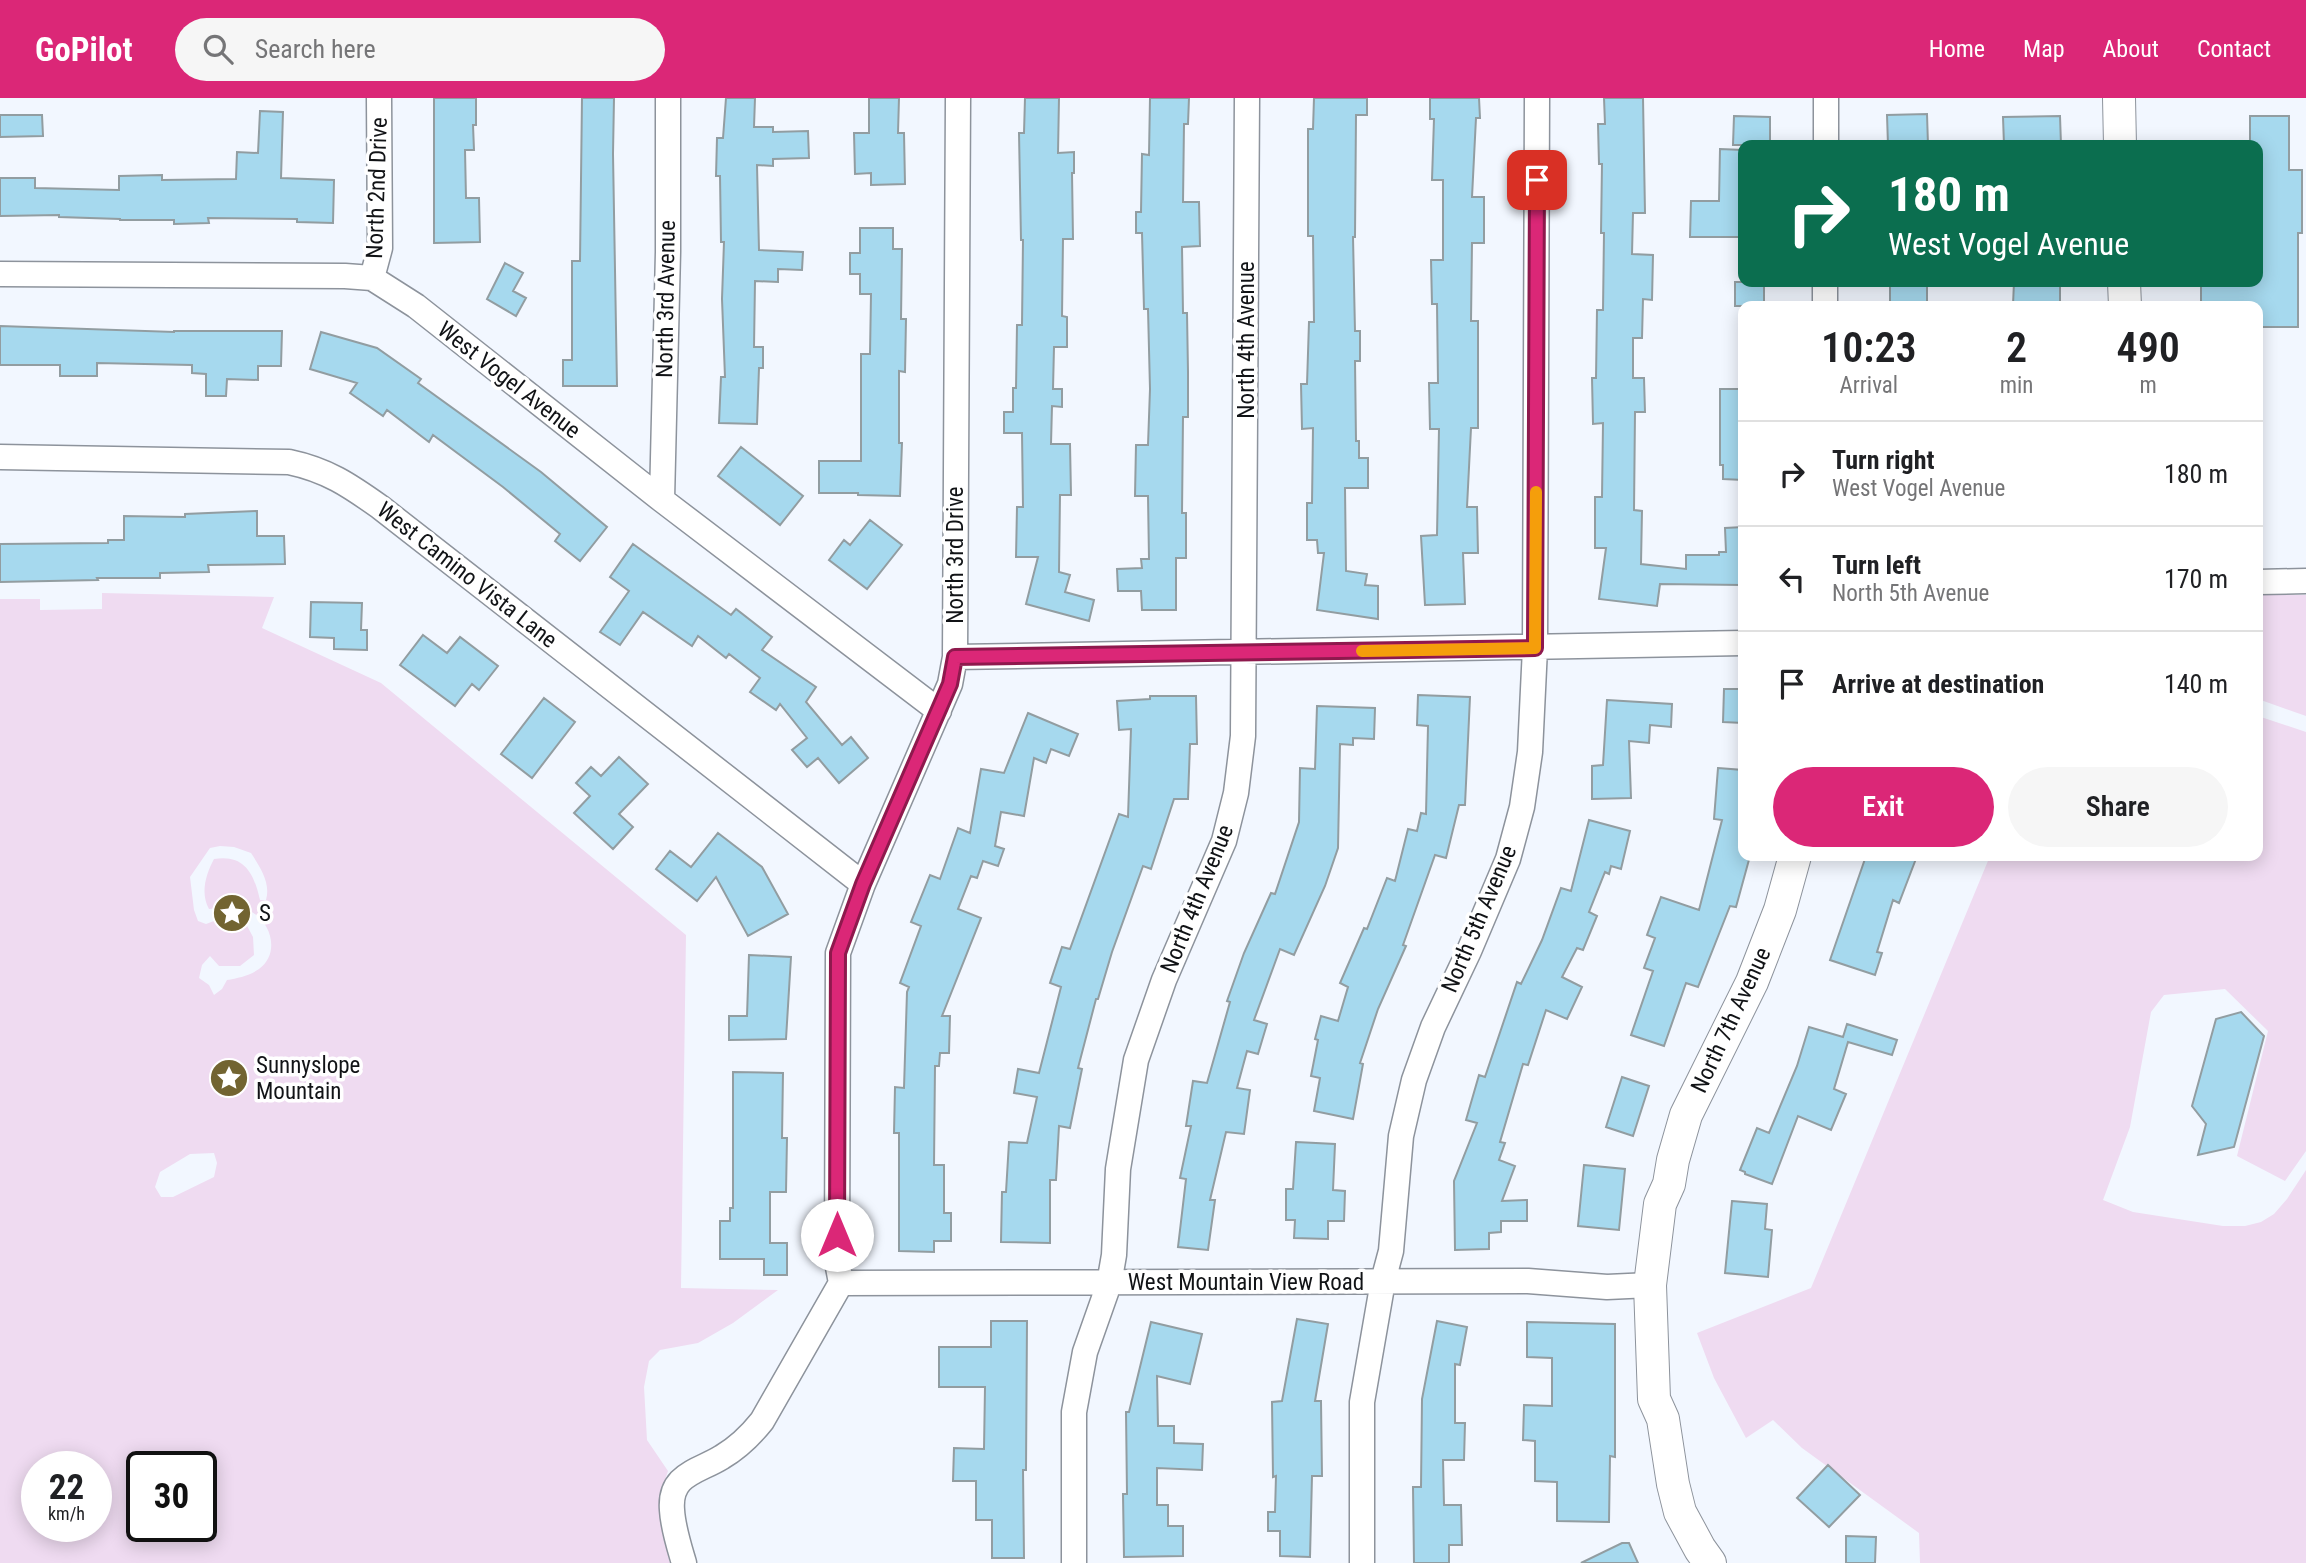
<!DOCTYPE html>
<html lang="en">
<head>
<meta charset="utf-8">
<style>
	body { margin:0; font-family:"Roboto Condensed",sans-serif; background:#f6f6f6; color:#202124; height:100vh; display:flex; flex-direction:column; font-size:26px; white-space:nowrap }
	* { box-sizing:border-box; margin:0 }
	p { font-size:23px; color:#757577 }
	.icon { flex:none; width:38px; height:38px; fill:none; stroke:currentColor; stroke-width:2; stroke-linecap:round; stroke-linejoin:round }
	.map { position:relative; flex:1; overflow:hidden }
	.panel { position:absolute; left:1738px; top:203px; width:525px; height:560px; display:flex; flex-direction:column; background:#fff; border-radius:14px; box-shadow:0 4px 18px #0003 }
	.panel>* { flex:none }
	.top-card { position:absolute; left:1738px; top:42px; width:525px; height:147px; border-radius:14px; box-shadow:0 4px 18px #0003; background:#0b6e4f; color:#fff; overflow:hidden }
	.speed { position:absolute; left:21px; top:1353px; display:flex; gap:14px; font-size:35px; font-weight:700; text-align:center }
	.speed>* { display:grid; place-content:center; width:91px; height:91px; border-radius:50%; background:#fff; box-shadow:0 4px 18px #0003; line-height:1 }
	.speed small { font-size:18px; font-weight:400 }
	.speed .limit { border:4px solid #111; border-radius:10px; background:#fff; color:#111 }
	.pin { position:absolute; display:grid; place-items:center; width:60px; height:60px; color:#fff; margin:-30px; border-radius:14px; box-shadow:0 4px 10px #0006 }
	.me { position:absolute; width:77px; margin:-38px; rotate:0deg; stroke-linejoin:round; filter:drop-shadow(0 0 5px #0008) }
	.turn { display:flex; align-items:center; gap:24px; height:147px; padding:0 35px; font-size:32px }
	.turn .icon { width:91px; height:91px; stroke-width:2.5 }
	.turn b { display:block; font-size:49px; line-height:60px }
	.eta { display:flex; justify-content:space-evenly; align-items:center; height:119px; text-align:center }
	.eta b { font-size:42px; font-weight:600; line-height:49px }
	.cta { display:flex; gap:14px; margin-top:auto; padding:14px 35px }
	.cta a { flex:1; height:80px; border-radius:42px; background:#db2777; color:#fff; font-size:28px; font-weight:600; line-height:80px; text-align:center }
	.cta a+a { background:#f6f6f6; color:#202124 }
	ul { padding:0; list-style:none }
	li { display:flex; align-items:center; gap:21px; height:105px; padding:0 35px; border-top:2px solid #e0e0e0 }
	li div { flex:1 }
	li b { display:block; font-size:26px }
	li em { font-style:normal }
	header { display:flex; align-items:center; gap:42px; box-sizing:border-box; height:98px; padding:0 35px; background:#db2777; color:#fff }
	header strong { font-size:33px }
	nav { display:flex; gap:38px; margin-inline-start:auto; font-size:24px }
	.search { width:490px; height:63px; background:#f6f6f6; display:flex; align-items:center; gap:18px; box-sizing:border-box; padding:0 24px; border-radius:38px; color:#757577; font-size:26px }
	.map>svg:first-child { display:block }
	.green { fill:#efdbf1; fill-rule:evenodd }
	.building { fill:#a6d9ee; stroke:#929da1; stroke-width:2 }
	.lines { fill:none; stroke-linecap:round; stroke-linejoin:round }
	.minor-casing { stroke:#8d939c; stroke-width:27 }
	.tertiary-casing { stroke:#8d939c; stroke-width:34 }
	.minor { stroke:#fff; stroke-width:24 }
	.tertiary { stroke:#fff; stroke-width:32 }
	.route-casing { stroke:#8e194d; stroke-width:18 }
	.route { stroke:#db2777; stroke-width:12 }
	.slow { stroke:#f59e0b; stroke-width:12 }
	.labels { text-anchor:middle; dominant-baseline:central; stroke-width:7; stroke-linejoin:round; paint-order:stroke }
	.street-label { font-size:23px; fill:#111316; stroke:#fff }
	.poi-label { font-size:23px; fill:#111316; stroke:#fff; text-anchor:start }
</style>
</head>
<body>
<header>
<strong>GoPilot</strong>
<div class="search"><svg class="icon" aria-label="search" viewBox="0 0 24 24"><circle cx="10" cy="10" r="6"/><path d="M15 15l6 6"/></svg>Search here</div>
<nav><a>Home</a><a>Map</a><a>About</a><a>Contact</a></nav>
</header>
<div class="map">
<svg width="2306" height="1465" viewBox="0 0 2306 1465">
	<rect width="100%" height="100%" fill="#f2f7ff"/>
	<path class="green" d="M102,495L274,499L262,530L381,585L686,837L681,1190L778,1192L733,1225L698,1245L660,1252L649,1263L644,1289L647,1342L668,1373C655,1410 661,1428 670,1465H0V501H40V512L102,511ZM220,748L234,749L251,755C260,769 271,785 266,802H260C254,776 245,756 214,761C206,776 200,795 209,811C221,810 236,807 248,812C271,822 281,855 259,871C249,878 238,880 227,882L222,891L214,897L209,887L199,880L202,867L210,858L219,868H240L254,857L253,839L245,824L222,820L206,826L198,823L194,812L190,779L210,750ZM214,1055L217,1065L214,1079L173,1099H161L155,1089L160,1074L190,1056ZM37,1368H96V1428H37ZM142,1368H201V1428H142Z
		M2258,497H2306V618L2258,601Z
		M2258,618L2306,634V1053L2285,1083L2237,1058L2268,933L2225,891L2164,897L2151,914L2130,1029L2103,1102L2133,1114L2223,1128H2245L2261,1124L2274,1116L2287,1101L2306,1072V1465H1920L1919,1435L1802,1350L1773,1322L1746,1340L1714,1280L1697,1235L1811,1190L1990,758H2258Z"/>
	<path class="building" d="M434,0H476V27H473L474,52H465L466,100H479L480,144L434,145Z
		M582,0H614L613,56L617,288H563V262H572V163H580Z
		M726,0H755L754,29H773V34L808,33L809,60L773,61V68L757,67L759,152L803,154L802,172L778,171V184L755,183L754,249H763V270H759L757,326L719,325L721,279H725L722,201L724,144H721L720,78H716L717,40H723Z
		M869,0H899L898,35H904L905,86L871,87V75L855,76L854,35H869Z
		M1025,0H1059L1058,55L1074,54V75H1072L1073,141H1063L1062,218L1067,219V249H1054L1053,291H1062V309L1052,308L1051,346H1070L1071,397H1060L1059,474L1070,477L1065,494L1094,502L1089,523L1026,506L1038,459H1016L1017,409H1023L1022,335H1004V314H1013V290H1016L1017,227H1022L1023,142H1021L1019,35H1024Z
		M1150,0H1189L1188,26H1184L1183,104H1199L1200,148L1182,149L1183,215H1187L1188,274V319H1183L1182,415H1186V460H1176V512H1142L1141,493H1118L1117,471L1142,470L1141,461H1149L1148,398H1135L1136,347H1148L1150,291L1148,211H1144L1142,135H1136V114H1141L1142,56L1149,57Z
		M1314,0H1367V17H1356L1355,139H1353L1355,233H1360V263H1355L1356,343H1359V360H1368V390H1345L1346,473L1367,476L1365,487L1378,488V521L1317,512L1324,455H1318L1317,442H1307V405H1312L1313,330L1302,331L1301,286H1307L1309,224H1314L1313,138H1308V31H1313Z
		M1430,0H1479L1480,20H1476L1472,99H1484V145H1472L1471,223H1478V330H1471L1467,409H1477L1478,455H1463L1465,506L1425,507L1421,438L1437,437L1439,331H1430L1429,285H1438L1437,206H1432L1431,162H1443V82H1432L1434,21H1430Z
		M1604,0H1643L1645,115H1633L1632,156L1653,157L1652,202L1643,201L1642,240H1633V280H1644L1645,314H1635L1634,412L1642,413L1641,466L1686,471V457H1719V454H1726L1725,430L1743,429V487L1660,486L1657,508L1599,501L1606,450H1595V399H1602L1603,325L1593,326L1592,280H1596L1597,212H1603L1604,135H1601L1602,66H1599L1598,26H1605Z
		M260,13L283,14L281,80L334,82L333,125L297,124V121L208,120L209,125L174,126V122H120V121L59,119V117L0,118V80H35V90L119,92V78L162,77V82L236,81L237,54L258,55Z
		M1927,16L1928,47H1888L1887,17Z
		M0,17H42L43,38L0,39Z
		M1734,18L1770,19V47H1733Z
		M2060,18L2061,47H2004L2003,19Z
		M2250,18H2289V72H2302V135H2298V229H2258V208H2201V184H2258V47H2250Z
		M1720,51L1743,52V139H1690L1691,103H1719Z
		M860,130H893V151H902L901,221H906L905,274L899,273V345H902L900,398L858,397V395H819V363H861V256H870L871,196H860V176H850V155H860Z
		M505,165L523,175L513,193L526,200L516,218L487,201Z
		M1735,184H1764V208H1735Z
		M1890,184H1927V208H1890Z
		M2014,184H2060V208L2013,207Z
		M0,228L174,234V233H282L281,268H258V282L227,281L226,298H206V276L192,275V267L97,265V278H60V267H0Z
		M321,234L377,250L421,281L418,285L541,374L607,429L580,463L555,443L560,436L503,389L433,337L429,344L387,312L383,318L350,295L357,285L310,271Z
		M1720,291H1743V382L1723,381V367H1720Z
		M741,349L803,398L780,427L718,378Z
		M257,413V438H284L285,466L208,467L209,474L160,475V480H97L98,482L0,484V446L108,445V442H124V418L185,419V416Z
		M870,422L902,447L867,491L829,462L844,442L850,447Z
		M633,446L731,517L736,511L772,539L762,552L816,589L806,604L842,647L851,639L868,660L839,685L818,660L807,669L792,652L807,640L780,606L776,612L750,594L760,580L729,556L726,560L698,538L692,548L643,514L620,547L600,534L629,493L610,479Z
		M311,504L362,505L361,532H367V552L334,551V540L310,539Z
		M423,537L447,555L460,539L498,568L479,592L472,586L455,608L400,567Z
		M1724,591H1743V625L1723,624Z
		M1418,597L1470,599L1465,707H1459L1446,760L1435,757L1403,847L1406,848L1378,911L1360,965L1363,966L1353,1021L1314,1013L1320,980L1311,978L1318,942L1315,941L1321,918L1338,923L1348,889L1340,885L1364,830L1367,831L1387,780L1395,783L1408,731L1417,733L1421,715L1426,716L1428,628L1417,627Z
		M1150,598H1196L1197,646H1190L1188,701H1174L1151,771L1143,768L1112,854L1098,901H1096L1078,970L1082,971L1070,1030L1059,1028L1056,1082H1050V1145L1001,1144L1002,1094H1006L1009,1044L1027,1045L1037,999L1014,995L1018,971L1039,975L1061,889L1050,885L1062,849L1070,851L1119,716L1128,719L1131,631L1119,632L1117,603L1150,601Z
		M544,600L575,624L532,680L501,656Z
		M1607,602L1672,606L1671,629L1650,627L1649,645L1629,643L1631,700L1592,701V668L1603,667Z
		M1317,608L1375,610L1374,641L1353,640V647L1340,646L1338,750L1325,788L1294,857L1280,851L1254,922L1267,926L1258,956L1247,953L1237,990L1250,992L1244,1036L1226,1034L1210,1102H1215L1208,1152L1178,1149L1186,1081L1180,1080L1191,1028H1186L1193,983L1207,985L1230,904L1227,903L1244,855L1271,795L1275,796L1299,724L1300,670L1315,671Z
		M1028,615L1078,636L1069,658L1051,651L1046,665L1034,660L1024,718L1001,714L995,748L1004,751L998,768L983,763L977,780L971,778L958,811L981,820L942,918H950L949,955H940L939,968H935L934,1067H944V1115H951V1143H934V1154L899,1153V1035H894L895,989L904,990L907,894L909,889L900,885L921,828L911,824L930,777L940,781L958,730L970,735L981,671L1004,675Z
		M619,659L648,686L619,716L633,729L613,751L574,715L590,698L576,685L591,669L601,678Z
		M1718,670L1743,672V758H1750L1736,809L1730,808L1698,889L1686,885L1664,948L1631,937L1653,873L1644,870L1655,840L1647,837L1661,799L1699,812L1722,722L1714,721Z
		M1589,722L1630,733L1621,771L1611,768L1609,776L1605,774L1589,814L1597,818L1583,852L1577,850L1562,879L1582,889L1567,921L1546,912L1528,967L1523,966L1500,1044L1505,1045L1499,1062L1515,1068L1502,1103L1527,1102V1123H1501V1134L1489,1135V1151L1455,1152L1454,1083L1477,1025L1466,1022L1479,977L1485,979L1517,884L1521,886L1542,842L1561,790L1571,793Z
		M718,735L762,769L788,816L748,838L716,779L697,803L656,771L670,753L691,769Z
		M1866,758H1917L1899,805L1893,802L1877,854L1882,855L1875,877L1830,862Z
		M749,857L791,859L786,941L729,942V918H747Z
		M2241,914L2264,938L2234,1049L2198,1057L2206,1026L2192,1008L2216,921Z
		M1847,926L1897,942L1892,957L1848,944L1834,991L1846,996L1831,1032L1798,1018L1772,1086L1745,1076V1074L1740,1072L1757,1030L1769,1035L1797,968L1809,929L1843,939Z
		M733,974L783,975L782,1040H787L786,1094H770V1145H787V1177H764V1161H720V1123H730V1110H733Z
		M1622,979L1649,988L1633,1038L1606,1029Z
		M1296,1044L1335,1046L1333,1092L1345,1093L1344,1123H1328V1141L1294,1140L1295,1122H1286V1091H1293Z
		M1584,1067L1625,1071L1619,1132L1578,1128Z
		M1732,1103L1767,1106L1765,1131L1772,1132L1768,1179L1725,1175Z
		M1297,1221L1328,1226L1315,1303H1321L1322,1378H1312L1310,1459L1280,1458V1433H1268V1414H1275L1276,1378L1273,1379L1272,1304L1282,1303Z
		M991,1223H1027L1026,1372H1023L1024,1460H992V1422H976V1383H953L954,1350L984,1351L985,1289H939V1249H991Z
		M1437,1223L1467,1229L1460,1267L1455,1266V1325H1465L1464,1362H1443L1444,1407H1461L1462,1447H1449V1465H1414L1413,1389H1421L1422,1301Z
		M1151,1224L1202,1236L1190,1286L1157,1278L1158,1328H1174V1345L1203,1346L1202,1372L1157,1370V1407H1168V1428H1183V1458L1124,1459L1123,1396H1127L1126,1314H1129Z
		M1527,1224L1615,1226V1359L1610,1358L1609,1424L1557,1423V1384L1535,1383V1343L1523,1342L1524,1307L1552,1308V1260L1527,1259Z
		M1828,1367L1860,1397L1829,1429L1797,1400Z
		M1846,1438L1876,1439L1875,1465H1846Z
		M1622,1445H1629L1638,1465H1581Z"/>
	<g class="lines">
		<g class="minor-casing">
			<path id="minor" d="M1826,47V0
				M0,176L345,178L372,180L416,208L662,402L939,613
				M372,180L380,150L379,0
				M1825,208V184
				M0,359L289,364C327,372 349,387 380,409L863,786
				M662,402L668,154V0
				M2258,484L2306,483
				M955,559L1743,545
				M841,1185L837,1164L838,855L863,786L950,586L955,559L958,0
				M841,1185L1528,1183L1607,1189L1650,1187
				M684,1465C679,1448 673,1430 672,1412C669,1376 698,1374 722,1359C739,1349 750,1338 762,1323L841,1185
				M1074,1465V1314L1085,1254L1109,1186L1114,1157L1118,1071L1136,962L1164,882L1224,743L1236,695L1243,638L1247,0
				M1362,1465V1304L1383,1183L1391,1153L1401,1038L1414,982L1433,929L1469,853L1508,761L1522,709L1530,654L1535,550L1537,0"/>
		</g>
		<g class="tertiary-casing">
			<path id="tertiary" d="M2119,0L2120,47
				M2124,184L2125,208
				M1710,1465L1700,1451L1680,1414L1673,1386L1663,1321L1654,1301L1650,1187L1660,1106L1669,1086L1673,1062L1686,1017L1752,884L1780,812L1795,758"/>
		</g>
		<use href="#minor" class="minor"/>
		<use href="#tertiary" class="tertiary"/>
	</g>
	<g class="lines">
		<g class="route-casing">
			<path id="route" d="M837,1137L838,855L863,786L950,586L955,559L1535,550L1537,82"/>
		</g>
		<use href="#route" class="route"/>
		<path class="slow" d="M1362,553L1535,550L1536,394"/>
	</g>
	<defs>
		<g id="sight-disc" transform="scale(2.0125)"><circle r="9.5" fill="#726431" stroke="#fff"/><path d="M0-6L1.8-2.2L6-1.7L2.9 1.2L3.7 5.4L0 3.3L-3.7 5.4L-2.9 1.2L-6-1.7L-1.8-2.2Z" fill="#fff"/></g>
	</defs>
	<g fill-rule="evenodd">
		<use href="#sight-disc" x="232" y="815"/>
		<use href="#sight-disc" x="229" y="980"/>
	</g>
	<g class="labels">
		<g class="street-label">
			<text transform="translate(377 90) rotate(-88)">North 2nd Drive</text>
			<text transform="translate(666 201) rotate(-89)">North 3rd Avenue</text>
			<text transform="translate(1246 242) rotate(-90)">North 4th Avenue</text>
			<text transform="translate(509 282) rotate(38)">West Vogel Avenue</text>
			<text transform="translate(955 457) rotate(-90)">North 3rd Drive</text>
			<text transform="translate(467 477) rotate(38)">West Camino Vista Lane</text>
			<text transform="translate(1197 801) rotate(-68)">North 4th Avenue</text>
			<text transform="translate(1479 821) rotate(-67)">North 5th Avenue</text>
			<text transform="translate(1731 922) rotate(-65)">North 7th Avenue</text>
			<text x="1246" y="1184">West Mountain View Road</text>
		</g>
		<g class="poi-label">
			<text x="259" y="815">S</text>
			<text x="256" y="967">Sunnyslope<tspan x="256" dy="26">Mountain</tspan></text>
		</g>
	</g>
</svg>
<div class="speed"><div>22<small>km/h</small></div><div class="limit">30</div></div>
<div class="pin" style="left:1537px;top:82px;background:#d93025"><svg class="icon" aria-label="arrive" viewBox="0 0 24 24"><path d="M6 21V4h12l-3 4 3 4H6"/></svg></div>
<svg class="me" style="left:837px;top:1137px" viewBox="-20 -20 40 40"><circle r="19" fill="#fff"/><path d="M0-13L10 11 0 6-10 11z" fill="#db2777"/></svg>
<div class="top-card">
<div class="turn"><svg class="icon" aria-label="right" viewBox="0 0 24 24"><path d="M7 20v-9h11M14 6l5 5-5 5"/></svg><div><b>180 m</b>West Vogel Avenue</div></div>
</div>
<section class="panel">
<div class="eta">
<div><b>10:23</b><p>Arrival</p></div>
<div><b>2</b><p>min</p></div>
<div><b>490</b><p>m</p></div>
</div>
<ul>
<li><svg class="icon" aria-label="right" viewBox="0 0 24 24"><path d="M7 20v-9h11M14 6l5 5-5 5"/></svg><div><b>Turn right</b><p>West Vogel Avenue</p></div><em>180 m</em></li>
<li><svg class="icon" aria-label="left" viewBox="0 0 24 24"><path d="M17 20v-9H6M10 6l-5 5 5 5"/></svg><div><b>Turn left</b><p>North 5th Avenue</p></div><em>170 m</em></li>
<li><svg class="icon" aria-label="arrive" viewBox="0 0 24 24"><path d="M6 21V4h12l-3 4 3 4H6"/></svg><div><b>Arrive at destination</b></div><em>140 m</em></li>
</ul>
<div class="cta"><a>Exit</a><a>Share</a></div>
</section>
</div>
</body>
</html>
